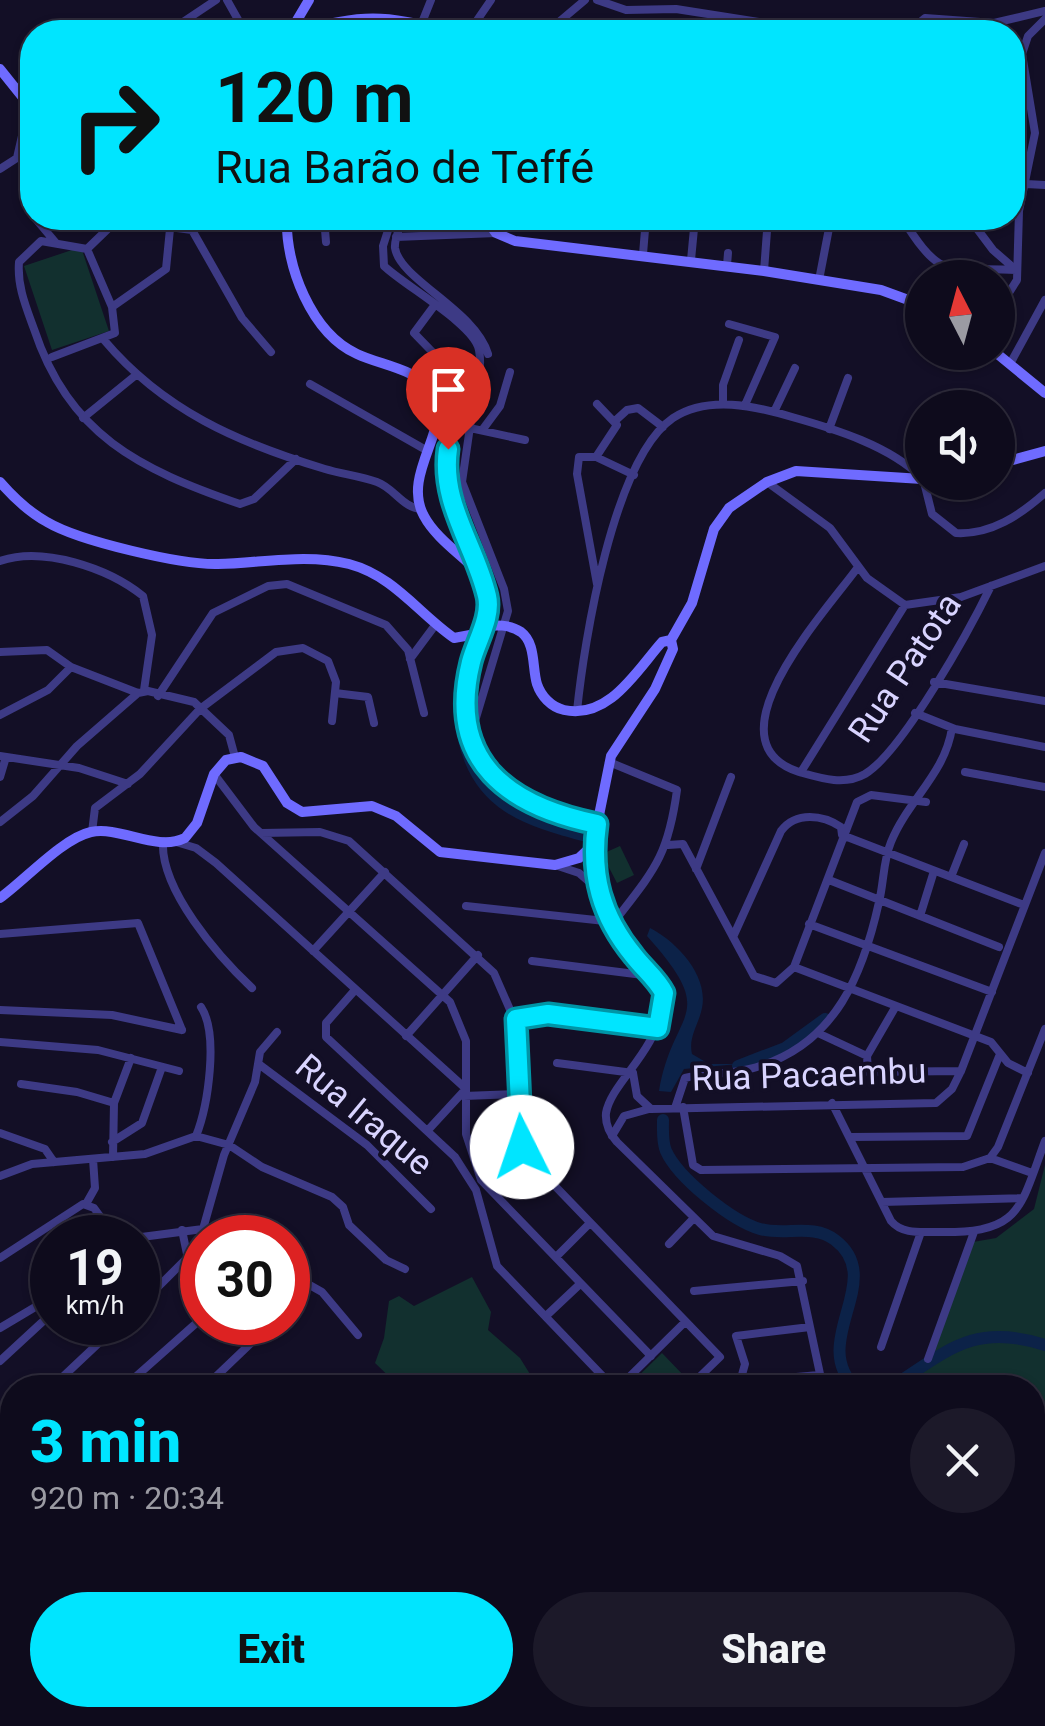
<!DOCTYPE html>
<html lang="en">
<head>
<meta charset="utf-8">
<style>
	body { margin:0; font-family:Roboto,sans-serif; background:#1c1929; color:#f1f3f6; height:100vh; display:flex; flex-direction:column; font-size:38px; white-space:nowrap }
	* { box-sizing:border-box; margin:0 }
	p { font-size:32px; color:#9b9ba3 }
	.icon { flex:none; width:55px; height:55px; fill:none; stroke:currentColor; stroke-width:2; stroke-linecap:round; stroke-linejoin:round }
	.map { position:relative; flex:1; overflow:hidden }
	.sheet { position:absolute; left:0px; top:1375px; width:1045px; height:352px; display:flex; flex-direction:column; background:#0e0b1c; border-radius:40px 40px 0 0; box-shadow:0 2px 8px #0004,0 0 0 2px #2e2b3b }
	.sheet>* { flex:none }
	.top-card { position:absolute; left:20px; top:20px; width:1005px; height:210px; border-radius:40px; box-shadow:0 2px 8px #0004,0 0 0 2px #2e2b3b; background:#00e5ff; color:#111; overflow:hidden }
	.needle { width:65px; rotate:354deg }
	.controls { position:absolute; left:905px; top:260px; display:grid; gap:20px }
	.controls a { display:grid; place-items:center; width:110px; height:110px; border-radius:50%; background:#0e0b1c; box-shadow:0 2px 8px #0004,0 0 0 2px #2e2b3b; font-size:50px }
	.speed { position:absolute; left:30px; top:1215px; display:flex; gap:20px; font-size:50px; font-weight:700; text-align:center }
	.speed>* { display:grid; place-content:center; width:130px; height:130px; border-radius:50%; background:#0e0b1c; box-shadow:0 2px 8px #0004,0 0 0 2px #2e2b3b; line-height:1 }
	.speed small { font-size:25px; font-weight:400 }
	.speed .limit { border:15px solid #d22; background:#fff; color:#111 }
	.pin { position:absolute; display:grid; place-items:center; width:85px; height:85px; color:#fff; margin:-102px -42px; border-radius:50% 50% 50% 0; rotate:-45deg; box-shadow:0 0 10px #0007 }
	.pin .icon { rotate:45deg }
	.me { position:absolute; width:110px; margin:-55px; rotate:356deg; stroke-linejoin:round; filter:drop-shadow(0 0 8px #0008) }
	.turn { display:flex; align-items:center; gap:35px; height:210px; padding:0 30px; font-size:45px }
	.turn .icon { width:130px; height:130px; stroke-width:2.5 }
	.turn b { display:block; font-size:70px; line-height:85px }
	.round { display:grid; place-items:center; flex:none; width:105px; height:105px; border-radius:52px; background:#1c1929 }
	.headline { display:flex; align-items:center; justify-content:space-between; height:170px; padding:0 30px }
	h1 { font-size:60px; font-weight:800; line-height:75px; color:#00e5ff }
	.action { display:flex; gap:20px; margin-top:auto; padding:20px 30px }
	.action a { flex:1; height:115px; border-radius:60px; background:#00e5ff; color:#111; font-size:40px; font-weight:800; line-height:115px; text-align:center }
	.action a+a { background:#1c1929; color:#f1f3f6 }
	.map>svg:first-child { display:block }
	.green { fill:#12302f }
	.water { fill:#0c2248 }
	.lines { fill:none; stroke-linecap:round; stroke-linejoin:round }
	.river { stroke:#0c2248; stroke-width:12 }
	.minor { stroke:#3d3a85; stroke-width:8 }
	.secondary { stroke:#6f6bff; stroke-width:10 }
	.primary { stroke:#c25bff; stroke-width:11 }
	.route-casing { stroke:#0095a6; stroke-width:25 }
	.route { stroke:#00e5ff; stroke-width:18 }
	.labels { text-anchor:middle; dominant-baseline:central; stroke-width:8; stroke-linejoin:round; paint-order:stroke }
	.street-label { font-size:35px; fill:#d9d4ff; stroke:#130f26 }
</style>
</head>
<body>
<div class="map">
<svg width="1045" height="1726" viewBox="0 0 1045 1726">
	<rect width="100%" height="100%" fill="#130f26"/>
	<path class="green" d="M81,247L109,331L52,350L24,266Z
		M620,846L634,875L617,883L602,854Z
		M1045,1165V1726H815L819,1715H1032V1388L917,1387L973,1242L996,1238L1034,1209Z
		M472,1277L491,1312L488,1330L520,1358L538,1387H400L375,1363L384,1338L389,1301L399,1296L414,1306Z
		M662,1353L687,1379L679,1387H627Z"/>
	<path class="water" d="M650,928C674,940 709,974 702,1008C699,1024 688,1037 692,1054L709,1064H738L684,1069L671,1092L659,1091C673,1007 721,1019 647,936Z"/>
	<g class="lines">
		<path class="river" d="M463,735C477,806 526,820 590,837
			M738,1066L785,1048L825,1019
			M663,1120C663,1130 662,1142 666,1151C678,1178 732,1221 760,1229C785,1236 813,1223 835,1240C888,1280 807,1342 856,1388
			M890,1388C947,1351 974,1322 1045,1345"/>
		<path class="minor" d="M227,0L245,32
			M597,0L626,10L676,9L823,32
			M421,25L431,0
			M171,30L216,0
			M469,32L491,0
			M547,32L585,0
			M908,32L925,18L994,23L1045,11
			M0,169L17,158L29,105
			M1026,184L1045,185
			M27,205L32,215
			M35,218L56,243
			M324,218L326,242
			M392,218L383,246L384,266C405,286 475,325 479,350C487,395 450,421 446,463C442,512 483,553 488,600C491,631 465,664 463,695C462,712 469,732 476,746C499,799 544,813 597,825
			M403,218C400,227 394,239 395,248C400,280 475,310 488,354
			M902,218C943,283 945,266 1016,270
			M969,218L993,250L1016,270
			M180,226L190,223V218
			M238,226V218
			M396,237L496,233
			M643,254L646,218
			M691,260L695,218
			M727,265L728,253
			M764,271L768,218
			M819,280L831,218
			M434,306L414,333L446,366
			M112,307L166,269L170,229
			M998,310L1017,280L1019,211L1035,133L1022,54L1028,36L1045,19
			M729,324L775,337L745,405
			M104,340C163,410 238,443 325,469C342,474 360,476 377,482C394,488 403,508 421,509
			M271,352L242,318L192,230L117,220L87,249L41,241L19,262C17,286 26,307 34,329C69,435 139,469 240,504L254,499L296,459
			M52,357L115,333L112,307L87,249
			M1010,364L1045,300
			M310,384L426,450
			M723,404V385L739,340
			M473,406L462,482L504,589L508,611L475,721
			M774,412L795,368
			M83,418L136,375
			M616,420L627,410L638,408L663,427
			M438,421L525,440
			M483,429L500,406L510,372
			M829,429L848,378
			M596,457L617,425L597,404
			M767,482L830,528L867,578L905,605L961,597L1045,566
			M924,482L932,514L956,533C991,535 1020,515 1045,493
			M0,561C43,546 108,568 143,596L152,635L144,690
			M858,567C828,609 704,741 799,772C820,778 844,786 865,774C903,751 970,629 991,586
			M597,584L577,474L579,457H596L634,475
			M0,652L47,650L71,667L138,693L148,691L194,702L229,735L235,757
			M410,659L436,624
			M934,682L1045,701
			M335,693L368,697L374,723
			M158,696L213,613L268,586L287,584L386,625L408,650L424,713
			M577,711C584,642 613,459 673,418C708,395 755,406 792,417C835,429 890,446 922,478
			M915,713L955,729L1045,747
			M0,715L48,690L71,667
			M0,756L79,768L128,784
			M801,772L905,605
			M965,772L1045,787
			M214,774L254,827L450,1002L466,1041V1134L481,1180L651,1356
			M0,777L6,757
			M0,822L33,796L77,746L138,693
			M92,832L95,808L140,774L200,709L276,652L303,648L328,661L336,682L332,721
			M261,833L320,832L349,841L494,973L518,1028V1126L528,1158L720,1357L688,1388
			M163,841C160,890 219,957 252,988
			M176,842L196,848L216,863L464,1087
			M593,845C592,883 607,915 627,947C638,965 667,980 663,1004C656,1053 611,1083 606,1113C605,1124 610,1134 617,1142L713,1236L780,1256L797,1266L823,1388
			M668,845L683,844L754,976L776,983L794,967L857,802L871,795L926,802
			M555,865L579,873L594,886
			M696,869L731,777
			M951,877L964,844
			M829,880L999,947
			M466,906L614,922C654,870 668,857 677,790L609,762
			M920,916L934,871
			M809,924L992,992
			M0,934L138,923L182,1030
			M733,937L781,831C796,811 823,815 841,827L842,835L1024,905
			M313,951L385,872
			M532,961L651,976
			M794,967L991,1042L1008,1063L1028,1073
			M355,990L326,1023V1037L455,1157L476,1190L497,1266L614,1388
			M896,1006L867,1056L868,1072L961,1071
			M0,1010L112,1015L182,1030
			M516,1019L548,1014L657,1028
			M820,1034L867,1056
			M406,1036L478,955
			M0,1042L98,1050L179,1071
			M557,1063L633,1073
			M260,1065L367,1145L431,1209
			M633,1073L637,1096L651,1109L936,1103L952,1089L961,1071L1045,853
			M21,1084L77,1092L114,1103
			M464,1096L518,1094
			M832,1103L891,1221C902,1234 919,1232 935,1232C1021,1234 1019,1211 1045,1141
			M683,1107L693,1165L701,1170L963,1167L990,1158L998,1147L1045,1029
			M675,1108L685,1078C709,1072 735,1075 760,1066C836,1042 863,974 879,902C884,882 883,861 891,842C908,800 945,774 952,728
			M429,1129L464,1091
			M0,1133L45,1149L54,1162
			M196,1136L229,1145L262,1167L332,1197L343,1207L349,1225L386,1260L405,1269
			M612,1136L624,1116L649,1109
			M851,1137L967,1136L1000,1054
			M112,1142L142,1123L162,1067
			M113,1157L114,1103L131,1058
			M990,1158L1032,1173
			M0,1176L32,1164L145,1154L196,1136C208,1106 219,1034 201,1007
			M882,1202L1023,1198
			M86,1204L95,1188L93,1159
			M203,1229L224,1155L255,1082L260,1052L277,1032
			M182,1230L188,1259
			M134,1238L203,1229L245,1238
			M669,1244L692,1220
			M556,1257L589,1224
			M0,1258L83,1204L94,1208L116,1238
			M288,1263L306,1283L322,1292L358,1335
			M694,1291L803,1281
			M138,1307L202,1243
			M288,1309L306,1283
			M546,1316L580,1284
			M0,1328L52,1297
			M881,1347L921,1232
			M928,1359L974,1232
			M0,1361L52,1313
			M740,1382L745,1364L736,1336L810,1327
			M740,1382L819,1375
			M51,1388L121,1322
			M123,1388L202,1318
			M204,1388L273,1322
			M279,1388L291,1379L297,1388
			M618,1388L685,1322
			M0,1521H12
			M0,1598L12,1597
			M153,1715L159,1726
			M253,1715L254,1726
			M316,1715L351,1726
			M433,1715L443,1726
			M511,1715L519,1726
			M745,1715L770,1719L782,1715"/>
		<path class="secondary" d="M290,32L309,0
			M298,32C358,14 388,14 448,32
			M0,69L32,109
			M287,218C285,265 311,333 357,354C380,365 417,369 432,391C456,424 400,473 424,516C435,537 460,554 477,571
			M485,218L496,233L515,241L764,271L881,290L922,305
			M995,352L1045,393
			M998,464L1045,451
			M0,482C13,497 29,512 47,522C79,541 181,565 218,564C262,563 306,553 349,564C394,576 418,613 454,638L481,633
			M483,626C496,625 509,624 521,632C536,643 532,668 537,684C541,696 551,707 564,710C609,720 637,670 662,642L671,640
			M0,898C24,881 63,838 91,832C121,826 156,852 185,838L197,823L214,774L226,760L241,757L263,766L287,803L302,812L372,806L396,816L440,852L555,865L579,858L593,845L611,756L655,689L673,649L671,640L692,603L714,529L729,508L767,482L796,471L922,479
			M197,1726L227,1715"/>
		<path class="primary" d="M0,1480L12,1481
			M0,1493L12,1494
			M381,1715L390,1726
			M396,1715L405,1726"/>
	</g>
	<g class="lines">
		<g class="route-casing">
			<path id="route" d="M448,449C440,503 475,545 487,596C492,617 476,642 471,662C446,762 509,806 597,824C590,875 601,916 634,956C644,969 657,979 664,993L658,1028L548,1014L516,1019L522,1147"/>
		</g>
		<use href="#route" class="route"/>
	</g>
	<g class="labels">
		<g class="street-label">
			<text transform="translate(905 668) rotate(-56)">Rua Patota</text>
			<text transform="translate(809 1075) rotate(-2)">Rua Pacaembu</text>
			<text transform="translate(364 1115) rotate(40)">Rua Iraque</text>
		</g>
	</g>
</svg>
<div class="controls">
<a><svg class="needle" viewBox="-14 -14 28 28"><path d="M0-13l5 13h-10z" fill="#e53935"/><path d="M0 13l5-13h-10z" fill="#9b9ba3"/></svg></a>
<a><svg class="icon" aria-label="sound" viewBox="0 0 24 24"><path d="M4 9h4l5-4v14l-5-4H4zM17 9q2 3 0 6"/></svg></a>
</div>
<div class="speed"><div>19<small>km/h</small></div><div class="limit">30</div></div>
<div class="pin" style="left:448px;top:449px;background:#d93025"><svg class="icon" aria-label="arrive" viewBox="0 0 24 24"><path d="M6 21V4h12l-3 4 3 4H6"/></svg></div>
<svg class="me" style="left:522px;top:1147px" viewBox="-20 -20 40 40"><circle r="19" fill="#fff"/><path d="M0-13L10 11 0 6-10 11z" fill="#00e5ff"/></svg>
<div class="top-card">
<div class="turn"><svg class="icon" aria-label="right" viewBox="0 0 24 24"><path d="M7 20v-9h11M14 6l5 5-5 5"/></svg><div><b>120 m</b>Rua Barão de Teffé</div></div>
</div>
<section class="sheet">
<div class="headline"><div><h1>3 min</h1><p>920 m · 20:34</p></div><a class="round"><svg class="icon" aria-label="close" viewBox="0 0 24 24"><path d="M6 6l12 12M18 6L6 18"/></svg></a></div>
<div class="action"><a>Exit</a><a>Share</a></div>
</section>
</div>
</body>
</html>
